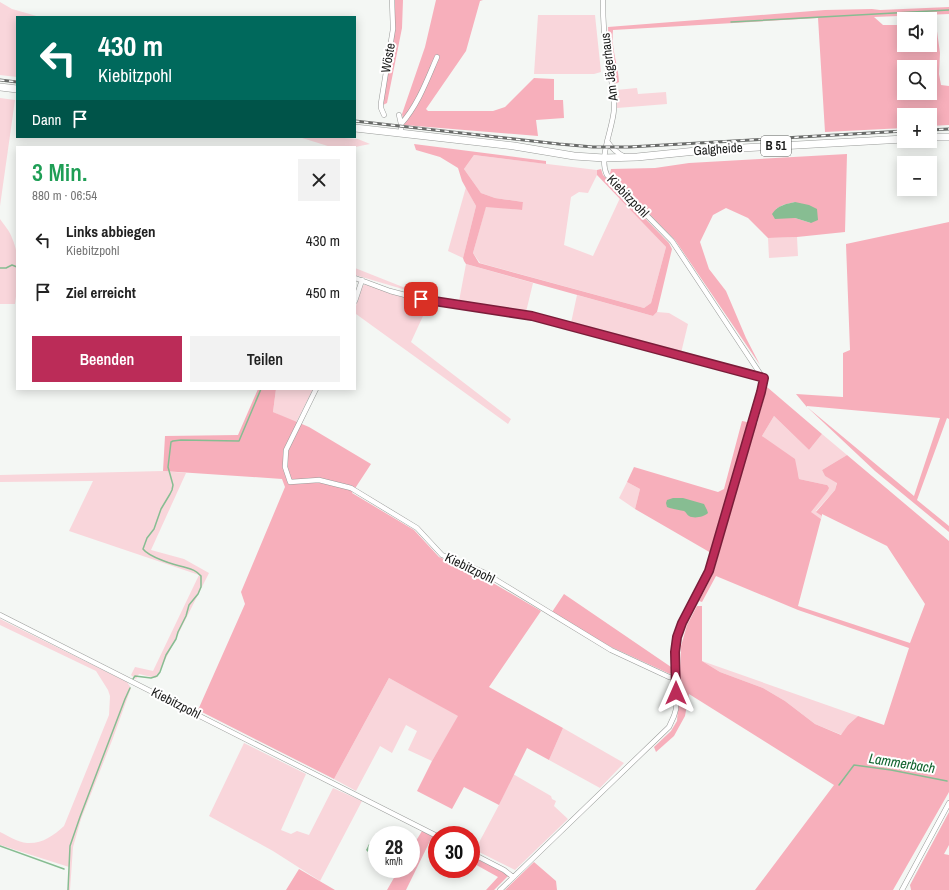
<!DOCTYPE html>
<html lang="de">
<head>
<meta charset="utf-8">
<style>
	body { margin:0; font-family:"Archivo Narrow",sans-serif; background:#f2f2f2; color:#222; height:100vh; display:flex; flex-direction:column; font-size:15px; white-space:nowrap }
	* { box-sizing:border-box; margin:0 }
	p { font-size:13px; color:#767676 }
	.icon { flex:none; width:22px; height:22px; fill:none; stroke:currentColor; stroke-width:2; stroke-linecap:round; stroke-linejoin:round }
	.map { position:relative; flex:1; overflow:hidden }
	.drawer { position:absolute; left:16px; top:146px; width:340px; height:244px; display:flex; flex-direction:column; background:#fff; border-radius:0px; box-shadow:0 2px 10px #0003 }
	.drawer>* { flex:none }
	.hud { position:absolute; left:16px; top:16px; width:340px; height:122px; border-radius:0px; box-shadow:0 2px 10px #0003; background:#00695c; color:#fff; overflow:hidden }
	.buttons { position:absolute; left:897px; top:12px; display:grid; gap:8px }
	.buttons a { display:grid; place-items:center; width:40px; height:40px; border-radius:0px; background:#fff; box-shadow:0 2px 10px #0003; font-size:20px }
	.speed { position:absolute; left:368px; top:826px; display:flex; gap:8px; font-size:20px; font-weight:700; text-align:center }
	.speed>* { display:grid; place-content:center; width:52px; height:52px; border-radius:50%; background:#fff; box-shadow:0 2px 10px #0003; line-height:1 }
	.speed small { font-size:10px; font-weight:400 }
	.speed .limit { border:6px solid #d22; background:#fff; color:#111 }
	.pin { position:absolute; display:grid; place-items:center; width:34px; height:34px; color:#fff; margin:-17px; border-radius:8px; box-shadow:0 2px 6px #0006 }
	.me { position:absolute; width:44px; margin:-22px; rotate:0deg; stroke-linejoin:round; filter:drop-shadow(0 0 3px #0008) }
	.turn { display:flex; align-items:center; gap:14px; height:84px; padding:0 16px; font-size:18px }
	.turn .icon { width:52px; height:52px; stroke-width:2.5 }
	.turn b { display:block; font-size:28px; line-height:34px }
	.then { display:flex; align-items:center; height:38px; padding:0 16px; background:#0003; gap:8px; font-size:15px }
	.round { display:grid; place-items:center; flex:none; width:42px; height:42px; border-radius:0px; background:#f2f2f2 }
	.head { display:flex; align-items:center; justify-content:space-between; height:68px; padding:0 16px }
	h1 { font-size:24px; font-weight:600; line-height:30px; color:#1e9e55 }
	.button { display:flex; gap:8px; margin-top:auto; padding:8px 16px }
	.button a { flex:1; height:46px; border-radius:0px; background:#bb2c58; color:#fff; font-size:16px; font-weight:600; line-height:46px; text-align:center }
	.button a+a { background:#f2f2f2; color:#222 }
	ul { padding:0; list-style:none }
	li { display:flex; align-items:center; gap:12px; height:52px; padding:0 16px }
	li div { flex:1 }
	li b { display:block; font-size:15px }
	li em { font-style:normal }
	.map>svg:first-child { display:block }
	.green { fill:#f9d6db }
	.forest { fill:#f7afbb; fill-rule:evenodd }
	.water { fill:#87bd92 }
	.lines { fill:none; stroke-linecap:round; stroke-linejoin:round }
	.stream { stroke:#87bd92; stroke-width:1.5 }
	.minor-casing { stroke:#999b99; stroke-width:5.5 }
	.primary-casing { stroke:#999b99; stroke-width:8 }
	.minor { stroke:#fff; stroke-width:4.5 }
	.primary { stroke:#fff; stroke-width:7 }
	.rail-casing { stroke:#696b69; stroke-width:3 }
	.rail { stroke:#fff; stroke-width:1.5; stroke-dasharray:4.5; stroke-linecap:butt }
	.route-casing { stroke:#7a1d39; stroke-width:10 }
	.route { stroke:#bb2c58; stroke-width:7 }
	.labels { text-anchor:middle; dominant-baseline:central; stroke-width:4; stroke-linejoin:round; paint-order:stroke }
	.shield { fill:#fff; stroke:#5d5e5d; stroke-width:1 }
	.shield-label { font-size:12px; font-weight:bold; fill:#181918 }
	.street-label { font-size:13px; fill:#181918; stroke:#fff }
	.water-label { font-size:14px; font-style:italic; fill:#11642f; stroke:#fff }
</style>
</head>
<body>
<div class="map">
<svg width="949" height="890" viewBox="0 0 949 890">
	<rect width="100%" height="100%" fill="#f4f7f4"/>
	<path class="green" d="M0,2L12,9L40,17H17V77L0,75Z
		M538,15H595L601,72L594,74H534Z
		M637,88L638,94L666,92L667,104L617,108L616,90Z
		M0,98L15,100L0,206Z
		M299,137H330L358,139L370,144L355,147H331Z
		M474,155L597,170V175L588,193L579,192L571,197L564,245L593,256L620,198L666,247L651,303L644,308L480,263L473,253L486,206L521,210L523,202L495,198L481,193L464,169Z
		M466,187L476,206L463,258L448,251Z
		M0,219C4,225 10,231 12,238C21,257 18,283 15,304H0Z
		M797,237L798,256L769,258L768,238Z
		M466,264L533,283L526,312L459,301Z
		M355,268L423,295L355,275Z
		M366,284L393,294L429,303L411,342L511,419L508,424L356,314V306L362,286Z
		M577,295L653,316L657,312L669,313L688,324L681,353L650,343L571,323Z
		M276,389H313L296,423L273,412Z
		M774,416L809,450L822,434L847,455L822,470L825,476L837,482L835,490L816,511L822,516L821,519L810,512L827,492V485L799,479L798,474L762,436Z
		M163,471L186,473L151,550L184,559L209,573L156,678L139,674L136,679L131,675L135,667L153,671L199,575L69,531L93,481L0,482V475Z
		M627,482L640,489L635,509L619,498Z
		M0,619L127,682L131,688L113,738L81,819L73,847L70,890H68L69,867L0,845V832C8,836 18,842 27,843C42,844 53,836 64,826L109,715L110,696L108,690L96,671L0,625Z
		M702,661L858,716L848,725L842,735L815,724L785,701L763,688L720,672Z
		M389,678L459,716L432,761L408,750L417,731L406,725L392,753L380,746L356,791L334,779Z
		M563,728L624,763L600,788L549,760Z
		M244,743L306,774L281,830L291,834L297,831L309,835L333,788L362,801L320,881L273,851L209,816Z
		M513,774L551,796L552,799L556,801L554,806L568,819L515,870L475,850L499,805Z"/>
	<path class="forest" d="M395,0H403L402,28L387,103L383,105L382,99L395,30Z
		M436,0H483L480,1L466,51L426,109L428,111H493L505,107L534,78L554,79V100H563L564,118L536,120L538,136L404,125L402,114L425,47Z
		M949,7V14L874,17L883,25H904V45H930V24H936L940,53L939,74L941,85L949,86V125L930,126V115H904V128L825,132L818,18L613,30C611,50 618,63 619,82L615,84L609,50L608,27L825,10L872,9L880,10ZM904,67H930V93H904Z
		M414,144L546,161V164L474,155L464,169L481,193L495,198L523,202L522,210L486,207L473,253L479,263L644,308L651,303L666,247L597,175V170L601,169L603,175L669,243L672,249L657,312L653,316L466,264L464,261L463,258L476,206L462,181L458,168L440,157L416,150Z
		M847,154L845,232L797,237L768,238L748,218L726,208L713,215L700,242L709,269L726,291L746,338L760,365L675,240L610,174L611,169L655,168L689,163ZM795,202L811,223L795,218L776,209L783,205Z
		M949,222V419L947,418L917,500L949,526V532L875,471L806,406L796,394L843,397V353L850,350L846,244ZM807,406L940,418L914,496L807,407Z
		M767,387L822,434L809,450L774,416L762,436L795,459L799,479L827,485L829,488L827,492L811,512L821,519L798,606L910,643L925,604L887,546L822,514V516L816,512L835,490L837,483L825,476L822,470L847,455L949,541V792L893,890H755L834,785L689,694L685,716L674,736L656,752L654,747L671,731L677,721L680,677L681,646L687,625L697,606H702V661L720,672L763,688L785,701L815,724L841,735L848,725L858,716L884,725L909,648L798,610L716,576L702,602L699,601L713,574L718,557L635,509L640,489L627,482L634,467L718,492L724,489L742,421L757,424Z
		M258,389H276L273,412L309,427L371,464L352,493L414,530L439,557L481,576L541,611L489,687L563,728L549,760L527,748L499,805L464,787L452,809L417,791L432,761L458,716L389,678L334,779L198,710L245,604L241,592L285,487L282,479L163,471L165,436L238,435Z
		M564,594L674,669L670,674L609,646L552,612Z
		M949,812V845L944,854L949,855V890H911L910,885Z
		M422,831L437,838V845L430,841L406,890H387L399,869H411V849Z
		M471,856L509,875L494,890H486L498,877L471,862Z
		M534,862L556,881L557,890H505Z
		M299,869L335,890H286Z"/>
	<path class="water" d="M795,202L809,205L817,209L818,220L811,223L795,218L775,219L772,214C778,205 786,204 795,202Z
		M673,498H683L704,504L707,510L708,513C704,517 694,519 689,516C687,515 686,512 684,511C680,510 672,509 667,507L666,503L667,500Z
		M369,844L377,849V861L366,850Z"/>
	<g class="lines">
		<path class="stream" d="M731,22L949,10
			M0,268H6L12,265L17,267
			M133,679L135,676L151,678L157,676L160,672L166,655L176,639L178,632L186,616L189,605L198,594L201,587V576C196,570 191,569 184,567C174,565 149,557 143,549L147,538L154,529L161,509L170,494L172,490L173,485L168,467L171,442L173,441L181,440L239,441L261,389
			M839,785L854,765L891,770L947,781
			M0,846L64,869
			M68,890L70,846L80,817L125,699L130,688"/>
		<g class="minor-casing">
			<path id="minor" d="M384,115L381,108V103L393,29L392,0
				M399,115L401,124V133
				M401,124C418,105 427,80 437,57
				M607,141C612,149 617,153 625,157
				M355,278L390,291L409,296L532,316L763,378
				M355,301L362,280
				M316,389L286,450L285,467L290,482L319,480L351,488L417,528L442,555L483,572L611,650L669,677L676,678
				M0,615L437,836
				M471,853L504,870L513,877
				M500,890L669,727L674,716L676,709L675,652L677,637L682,623L709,571L761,392L763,378L672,241L607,175C598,157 613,129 614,109C615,92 610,75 607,58C604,39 603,19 603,0
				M902,890L949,803"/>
		</g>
		<g class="primary-casing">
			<path id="primary" d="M0,87L17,89
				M355,128L514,146L574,156L604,158L637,157L706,150L904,139
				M930,137H949"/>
		</g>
		<use href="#minor" class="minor"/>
		<use href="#primary" class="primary"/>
		<g class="rail-casing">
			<path id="rail" d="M0,80L17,82
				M355,121L559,144L593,147H629L904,131
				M930,130L949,129"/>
		</g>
		<use href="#rail" class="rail"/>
	</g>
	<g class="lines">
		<g class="route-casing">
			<path id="route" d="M421,299L532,316L764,378L761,392L709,571L682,623L677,637L675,652L676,693"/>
		</g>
		<use href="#route" class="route"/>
	</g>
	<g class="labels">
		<rect class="shield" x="761" y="136" width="30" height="20" rx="3"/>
		<g class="shield-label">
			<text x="776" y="146">B 51</text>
		</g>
		<g class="street-label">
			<text transform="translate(388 58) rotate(-80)">Wöste</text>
			<text transform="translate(609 67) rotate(-97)">Am Jägerhaus</text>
			<text transform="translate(718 149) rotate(-4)">Galgheide</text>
			<text transform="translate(628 196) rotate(46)">Kiebitzpohl</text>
			<text transform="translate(470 568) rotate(26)">Kiebitzpohl</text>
			<text transform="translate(176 703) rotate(27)">Kiebitzpohl</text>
		</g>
		<g class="water-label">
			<text transform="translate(902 763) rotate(9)">Lammerbach</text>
		</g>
	</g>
</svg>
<div class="buttons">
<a><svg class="icon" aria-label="sound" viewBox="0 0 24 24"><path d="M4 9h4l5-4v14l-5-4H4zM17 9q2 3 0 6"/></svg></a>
<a><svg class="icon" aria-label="search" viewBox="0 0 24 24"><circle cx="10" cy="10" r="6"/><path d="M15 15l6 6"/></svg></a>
<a>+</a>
<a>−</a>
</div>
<div class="speed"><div>28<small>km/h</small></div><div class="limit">30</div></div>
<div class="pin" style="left:421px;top:299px;background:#d93025"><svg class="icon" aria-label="arrive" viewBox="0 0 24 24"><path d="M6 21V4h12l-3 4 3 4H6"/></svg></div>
<svg class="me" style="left:676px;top:693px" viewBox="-20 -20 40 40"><path d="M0-17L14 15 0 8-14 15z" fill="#bb2c58" stroke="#fff" stroke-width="4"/></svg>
<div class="hud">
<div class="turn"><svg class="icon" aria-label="left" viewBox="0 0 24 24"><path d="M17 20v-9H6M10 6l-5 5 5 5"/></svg><div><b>430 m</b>Kiebitzpohl</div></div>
<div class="then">Dann<svg class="icon" aria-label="arrive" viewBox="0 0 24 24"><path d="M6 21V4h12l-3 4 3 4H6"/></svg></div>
</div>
<section class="drawer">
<div class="head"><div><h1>3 Min.</h1><p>880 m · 06:54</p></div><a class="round"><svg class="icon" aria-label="close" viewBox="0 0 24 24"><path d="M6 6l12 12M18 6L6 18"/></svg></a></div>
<ul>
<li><svg class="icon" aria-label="left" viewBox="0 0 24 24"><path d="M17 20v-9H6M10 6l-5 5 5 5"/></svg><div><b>Links abbiegen</b><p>Kiebitzpohl</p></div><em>430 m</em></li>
<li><svg class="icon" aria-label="arrive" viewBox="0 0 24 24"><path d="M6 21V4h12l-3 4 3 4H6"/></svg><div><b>Ziel erreicht</b></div><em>450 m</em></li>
</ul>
<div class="button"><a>Beenden</a><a>Teilen</a></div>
</section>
</div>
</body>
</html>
